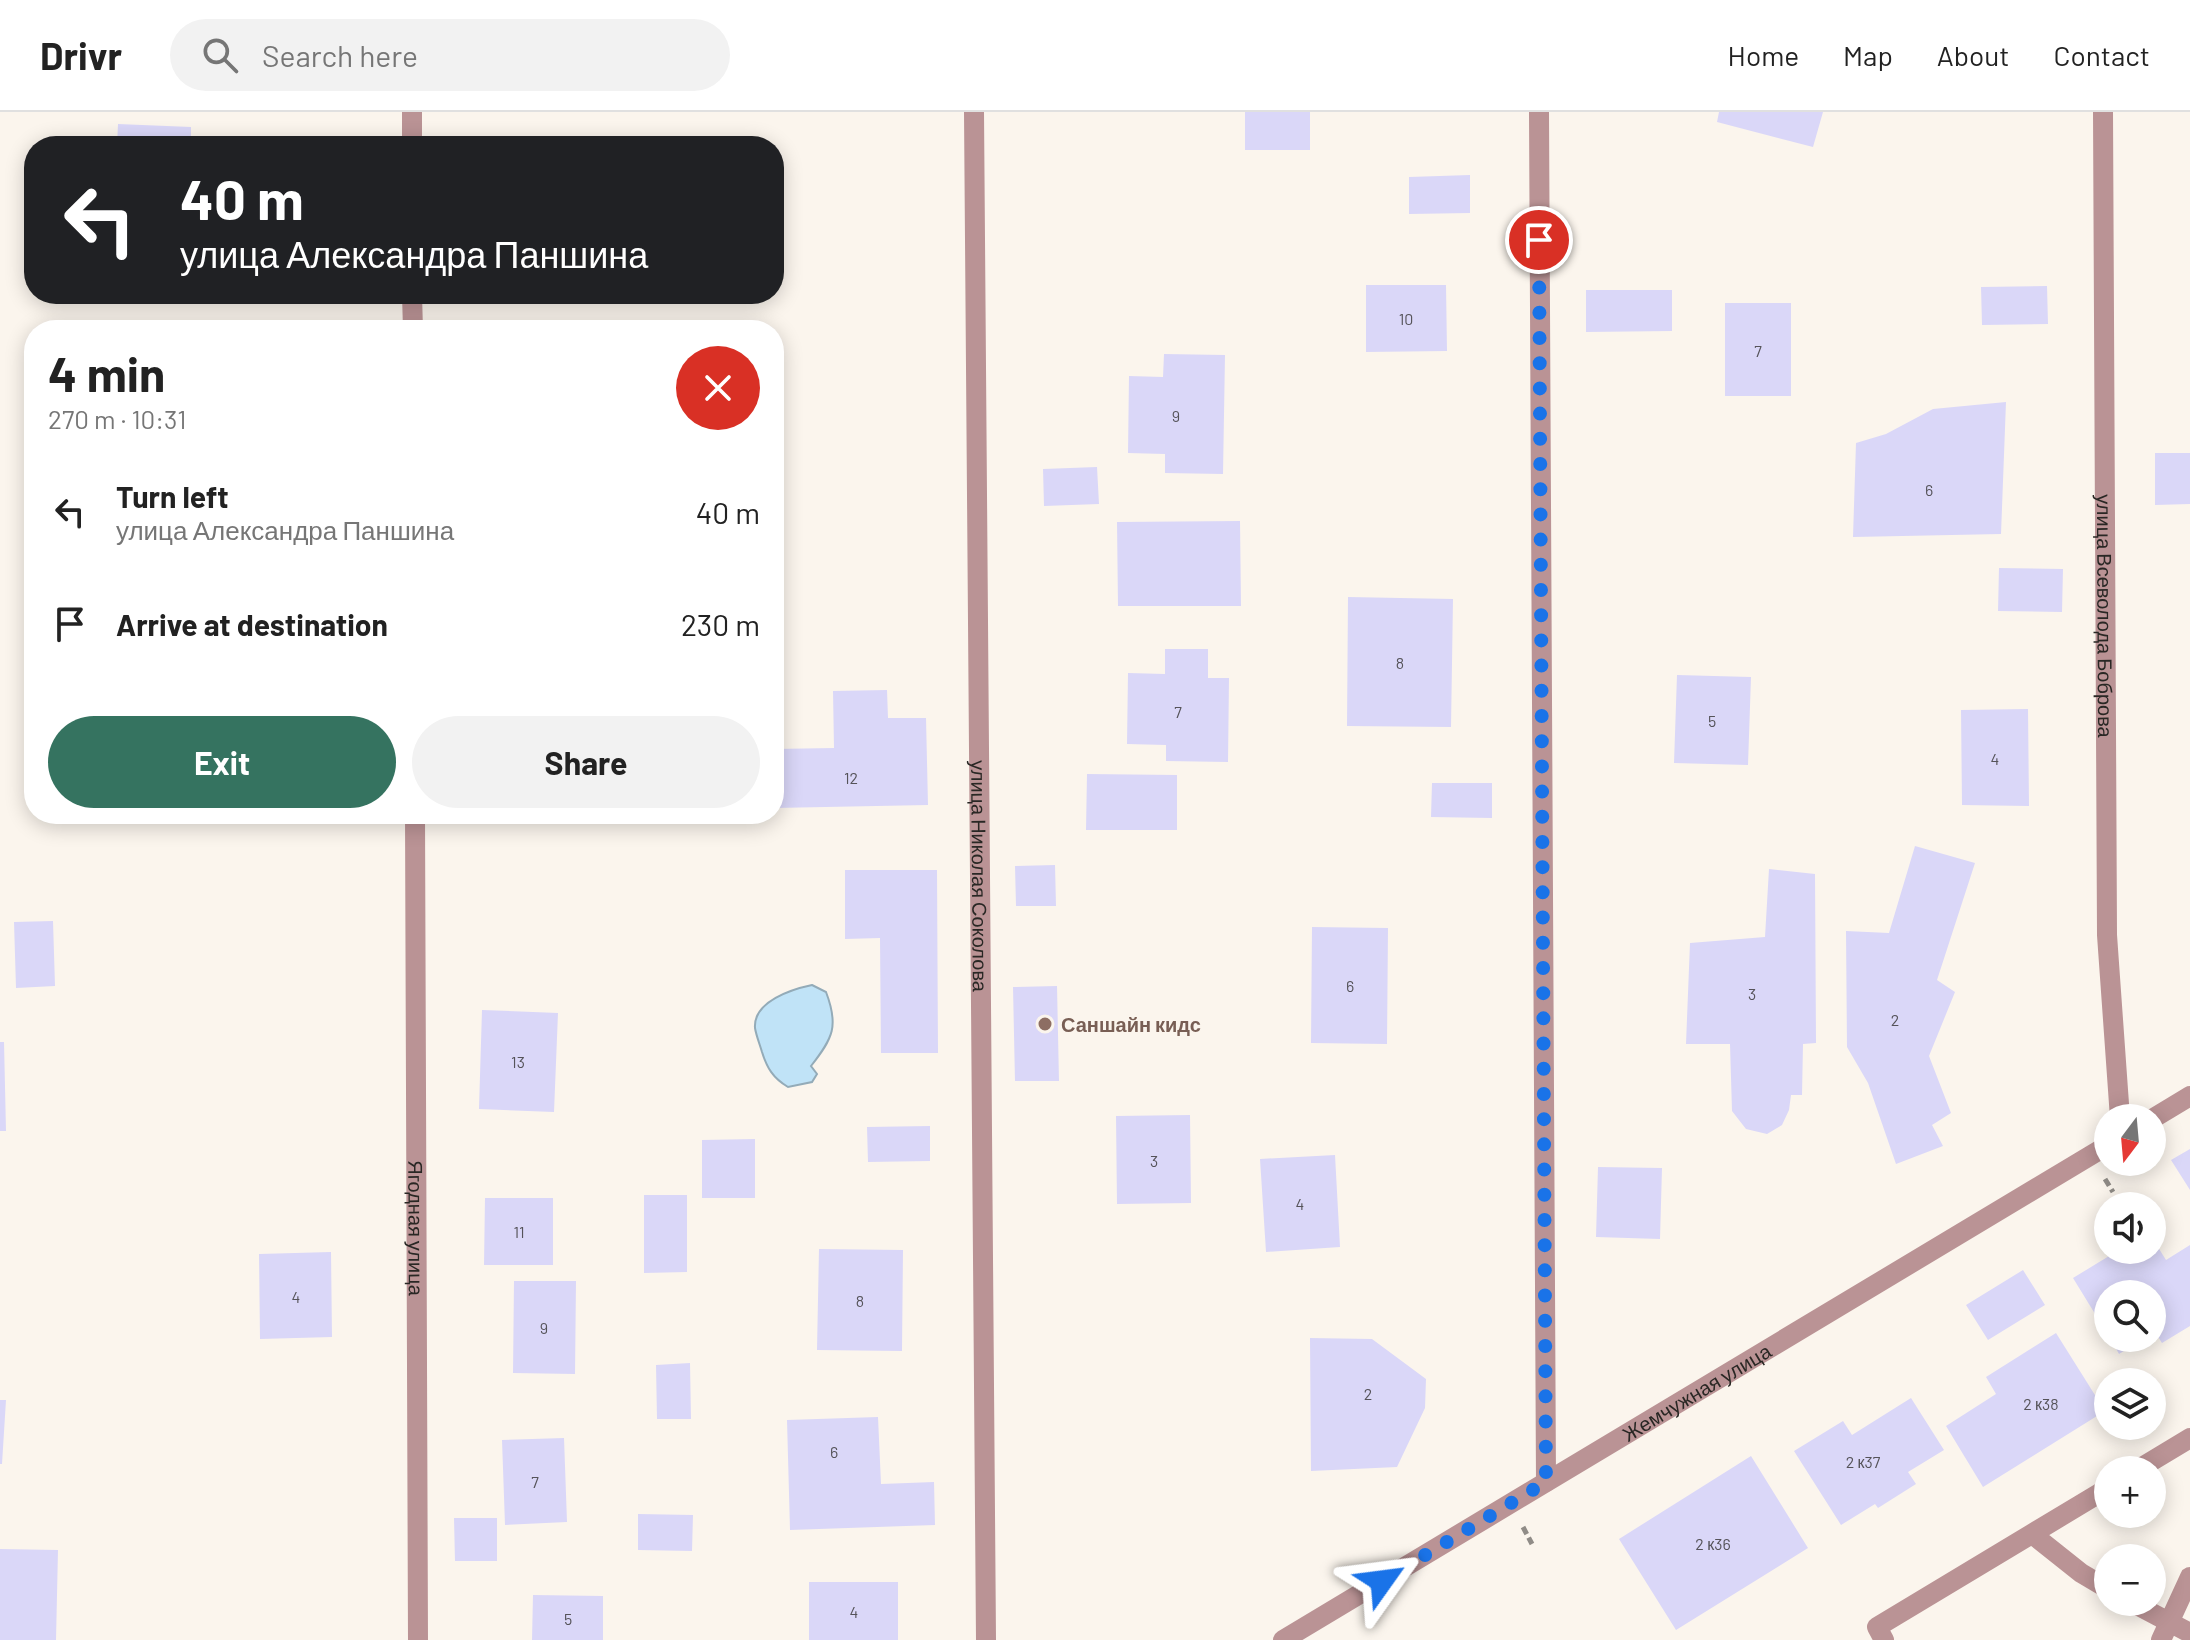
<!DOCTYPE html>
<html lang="en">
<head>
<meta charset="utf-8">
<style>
	body { margin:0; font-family:Barlow,sans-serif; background:#f2f2f2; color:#222; height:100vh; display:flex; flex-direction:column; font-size:30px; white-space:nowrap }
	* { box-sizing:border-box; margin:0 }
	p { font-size:26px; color:#767676 }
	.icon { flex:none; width:44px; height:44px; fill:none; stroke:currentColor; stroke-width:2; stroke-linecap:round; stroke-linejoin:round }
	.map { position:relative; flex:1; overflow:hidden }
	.panel { position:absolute; left:24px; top:208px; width:760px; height:504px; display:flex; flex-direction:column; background:#fff; border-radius:32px; box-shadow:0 4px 20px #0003 }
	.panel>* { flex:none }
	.top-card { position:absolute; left:24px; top:24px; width:760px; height:168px; border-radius:32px; box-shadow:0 4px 20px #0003; background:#202124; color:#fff; overflow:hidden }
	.needle { width:52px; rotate:196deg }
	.buttons { position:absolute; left:2094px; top:992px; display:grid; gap:16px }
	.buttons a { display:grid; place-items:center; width:72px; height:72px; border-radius:50%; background:#fff; box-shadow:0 4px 20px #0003; font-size:40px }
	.pin { position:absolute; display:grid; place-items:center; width:68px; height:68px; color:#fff; margin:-34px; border:4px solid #fff; border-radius:50%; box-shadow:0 2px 8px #0007 }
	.me { position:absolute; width:88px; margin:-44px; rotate:59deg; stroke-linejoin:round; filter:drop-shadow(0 0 6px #0008) }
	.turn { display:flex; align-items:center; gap:28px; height:168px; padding:0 24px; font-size:36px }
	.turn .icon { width:104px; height:104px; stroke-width:2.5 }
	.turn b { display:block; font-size:56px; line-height:68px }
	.round { display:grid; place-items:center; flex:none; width:84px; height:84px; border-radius:42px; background:#f2f2f2 }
	.head { display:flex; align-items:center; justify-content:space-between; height:136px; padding:0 24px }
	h1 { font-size:48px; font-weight:700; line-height:60px }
	.cta { display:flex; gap:16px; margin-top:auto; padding:16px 24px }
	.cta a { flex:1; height:92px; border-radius:48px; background:#357360; color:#fff; font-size:32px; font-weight:700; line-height:92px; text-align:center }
	.cta a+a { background:#f2f2f2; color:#222 }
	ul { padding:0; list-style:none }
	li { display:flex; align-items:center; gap:24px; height:112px; padding:0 24px }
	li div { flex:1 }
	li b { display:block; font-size:30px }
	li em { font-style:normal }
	header { display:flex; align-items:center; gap:48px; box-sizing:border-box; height:112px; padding:0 40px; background:#fff; border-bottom:2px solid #e0e0e0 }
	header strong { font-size:38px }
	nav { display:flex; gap:44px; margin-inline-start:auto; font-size:28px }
	.search { width:560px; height:72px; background:#f2f2f2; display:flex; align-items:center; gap:20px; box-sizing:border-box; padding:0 28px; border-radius:44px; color:#767676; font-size:30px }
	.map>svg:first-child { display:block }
	.water { fill:#c0e3f7; stroke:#93abb8; stroke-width:2 }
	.building { fill:#dad7f8 }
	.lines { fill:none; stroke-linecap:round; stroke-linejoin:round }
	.path { stroke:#908c87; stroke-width:5; stroke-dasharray:8 4; stroke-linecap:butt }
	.service { stroke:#ba9395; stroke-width:20 }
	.minor { stroke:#ba9395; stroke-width:20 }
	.route { stroke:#1a73e8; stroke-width:14; stroke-dasharray:0 25.2 }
	.education-dot { fill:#8d6e63; stroke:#fbf5ed; stroke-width:3 }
	.labels { text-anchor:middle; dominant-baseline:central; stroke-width:6; stroke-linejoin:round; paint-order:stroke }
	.number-label { font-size:16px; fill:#555359 }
	.street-label { font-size:20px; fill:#292724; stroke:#fbf5ed }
	.education-label { font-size:20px; font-weight:bold; fill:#785e54; stroke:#fbf5ed; text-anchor:start }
</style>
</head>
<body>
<header>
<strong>Drivr</strong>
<div class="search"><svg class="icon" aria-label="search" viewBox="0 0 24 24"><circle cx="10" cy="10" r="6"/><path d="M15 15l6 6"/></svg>Search here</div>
<nav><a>Home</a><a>Map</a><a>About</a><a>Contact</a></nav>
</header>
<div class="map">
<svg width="2190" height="1528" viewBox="0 0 2190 1528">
	<rect width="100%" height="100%" fill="#fbf5ed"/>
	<path class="water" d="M812,873L826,880C839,914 833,926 811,954L817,962L812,970L788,975C773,966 767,956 762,940C760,933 756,923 755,916C753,889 793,877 812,873Z"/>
	<path class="building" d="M1245,0H1310V38H1245Z
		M1719,0H1823L1813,35L1717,10Z
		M118,12L191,15V34H117Z
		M1470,63V101L1409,102V65Z
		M1366,173H1446L1447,239L1366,240Z
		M2047,174L2048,212L1982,213L1981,175Z
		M1586,178H1672V219L1586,220Z
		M1725,191H1791V284H1725Z
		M1164,242L1225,243L1223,362L1165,361V342L1128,341L1129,264L1163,265Z
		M2006,290L2001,422L1853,425L1856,331L1886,322L1933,297Z
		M2155,341H2190V392L2155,393Z
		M1097,355L1099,392L1044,394L1043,357Z
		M1240,409L1241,494H1118L1117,410Z
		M1999,456L2063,457L2062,500L1998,499Z
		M1348,485L1453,487L1451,615L1347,614Z
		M1165,537H1208V566H1229L1228,650L1166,649V633L1127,632L1128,561L1165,562Z
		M1677,563L1751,565L1748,653L1674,651Z
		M887,578L888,606H926L928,693L774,696V637L834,636L833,579Z
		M2028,597L2029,694L1962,693L1961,598Z
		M1087,662L1177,663V718H1086Z
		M1432,671H1492V706L1431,705Z
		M1915,734L1975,751L1937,868L1955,880L1929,944L1951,1001L1932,1013L1943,1034L1896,1052L1868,971L1847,935L1846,819L1889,821Z
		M1055,753L1056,794H1016L1015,754Z
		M1769,757L1815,762L1816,931L1803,932L1802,983H1791L1789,998L1782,1013L1767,1022L1746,1017L1732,999L1730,932H1686L1690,831L1765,825Z
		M845,758H937L938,941H881L880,826L845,827Z
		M53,809L55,874L16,876L14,810Z
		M1312,815L1388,816L1387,932L1311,931Z
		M1057,874L1059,969H1015L1013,875Z
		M482,898L558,901L554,1000L479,997Z
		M0,930H4L6,1019H0Z
		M1190,1003L1191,1091L1117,1092L1116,1004Z
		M930,1014V1049L868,1050L867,1015Z
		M755,1027V1086H702V1028Z
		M2190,1037V1078L2171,1048Z
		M1335,1043L1340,1135L1266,1140L1260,1047Z
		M1598,1055L1662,1056L1660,1127L1596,1125Z
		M644,1083H687V1160L644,1161Z
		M485,1086H553V1153H484Z
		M2156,1132L2166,1148L2190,1133V1214L2162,1231L2155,1220L2152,1222V1182H2108V1223L2073,1166L2119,1138H2127L2132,1146L2146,1138H2152V1134Z
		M819,1137L903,1138L902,1239L817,1238Z
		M331,1140L332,1225L260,1227L259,1142Z
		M2023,1158L2045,1193L1988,1228L1966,1193Z
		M514,1169H576L575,1262L513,1261Z
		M2056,1221L2105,1299L1983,1375L1946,1314L1996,1282L1986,1265Z
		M1310,1226L1372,1227L1426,1267L1425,1296L1397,1355L1311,1359Z
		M2110,1226H2145L2119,1242Z
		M690,1251L691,1307H657L656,1253Z
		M1911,1286L1944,1338L1908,1360L1916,1372L1878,1396L1875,1392L1841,1413L1794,1339L1843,1309L1852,1323Z
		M0,1288H6L2,1352H0Z
		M878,1305L881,1372L934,1370L935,1413L790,1418L787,1308Z
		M564,1326L567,1410L505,1413L502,1328Z
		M1751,1344L1808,1436L1676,1518L1619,1427Z
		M638,1402L693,1403L692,1439L638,1438Z
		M454,1406H497V1449H455Z
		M0,1437L58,1438L56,1528H0Z
		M809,1470H898V1528H809Z
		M533,1483L603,1484V1528H532Z"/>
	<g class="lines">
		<path class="path" d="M2105,1067L2113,1080
			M1523,1415L1532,1432"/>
		<path class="service" d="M2137,1358L2190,1326
			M2032,1422L2081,1461L2108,1477
			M2131,1490L2190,1521
			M1884,1528L1877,1515L2108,1376
			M2161,1528L2190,1465"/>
		<g class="minor">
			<path d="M412,0V34"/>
			<path id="s1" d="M974,0L986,1528"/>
			<path d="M1539,0L1546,1370"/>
			<path id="s2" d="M2103,0L2107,823L2120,1006"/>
			<path d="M412,182L413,218"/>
			<path id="s3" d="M415,702L418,1528"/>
			<path d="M2152,1007L2190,984"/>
			<path id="s4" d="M1283,1528L2108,1033"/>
		</g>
	</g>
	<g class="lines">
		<path class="route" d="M1382,1469L1546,1370L1539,128"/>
	</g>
	<circle class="education-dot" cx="1045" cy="912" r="8"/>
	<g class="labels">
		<g class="number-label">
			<text x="1406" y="206">10</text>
			<text x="1758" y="238">7</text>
			<text x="1176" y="303">9</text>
			<text x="1929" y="377">6</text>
			<text x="1400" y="550">8</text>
			<text x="1178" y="599">7</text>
			<text x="1712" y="608">5</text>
			<text x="1995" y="646">4</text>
			<text x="851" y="665">12</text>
			<text x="1350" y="873">6</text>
			<text x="1752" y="881">3</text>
			<text x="1895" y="907">2</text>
			<text x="518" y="949">13</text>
			<text x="1154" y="1048">3</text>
			<text x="1300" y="1091">4</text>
			<text x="519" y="1119">11</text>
			<text x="296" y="1184">4</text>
			<text x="860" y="1188">8</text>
			<text x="544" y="1215">9</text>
			<text x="1368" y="1281">2</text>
			<text x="2041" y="1291">2 к38</text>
			<text x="834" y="1339">6</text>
			<text x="1863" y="1349">2 к37</text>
			<text x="535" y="1369">7</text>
			<text x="1713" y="1431">2 к36</text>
			<text x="854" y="1499">4</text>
			<text x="568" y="1506">5</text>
		</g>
		<g class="street-label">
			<text stroke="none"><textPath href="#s2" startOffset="504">улица Всеволода Боброва</textPath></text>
			<text stroke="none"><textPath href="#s1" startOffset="764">улица Николая Соколова</textPath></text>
			<text stroke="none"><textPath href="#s3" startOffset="414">Ягодная улица</textPath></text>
			<text stroke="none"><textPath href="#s4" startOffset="482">Жемчужная улица</textPath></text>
		</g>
		<g class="education-label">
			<text x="1061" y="912">Саншайн кидс</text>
		</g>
	</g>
</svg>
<div class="buttons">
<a><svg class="needle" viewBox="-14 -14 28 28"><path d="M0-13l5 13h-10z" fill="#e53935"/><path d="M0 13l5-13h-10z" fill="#767676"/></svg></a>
<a><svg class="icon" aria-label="sound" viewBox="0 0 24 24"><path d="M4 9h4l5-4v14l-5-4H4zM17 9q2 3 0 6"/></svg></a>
<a><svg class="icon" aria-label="search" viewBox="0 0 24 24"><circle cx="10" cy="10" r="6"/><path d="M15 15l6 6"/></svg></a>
<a><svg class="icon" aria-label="layers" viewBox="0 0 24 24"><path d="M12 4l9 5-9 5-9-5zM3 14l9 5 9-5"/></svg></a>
<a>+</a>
<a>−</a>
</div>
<div class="pin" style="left:1539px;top:128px;background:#d93025"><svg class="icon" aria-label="arrive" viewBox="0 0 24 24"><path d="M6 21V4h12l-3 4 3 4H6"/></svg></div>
<svg class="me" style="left:1382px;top:1469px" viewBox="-20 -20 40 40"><path d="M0-17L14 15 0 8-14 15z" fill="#1a73e8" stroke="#fff" stroke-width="4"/></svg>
<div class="top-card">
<div class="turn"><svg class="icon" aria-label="left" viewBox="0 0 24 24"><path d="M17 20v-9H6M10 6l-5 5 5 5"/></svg><div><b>40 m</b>улица Александра Паншина</div></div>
</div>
<section class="panel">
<div class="head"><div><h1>4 min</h1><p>270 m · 10:31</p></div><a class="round" style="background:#d93025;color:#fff"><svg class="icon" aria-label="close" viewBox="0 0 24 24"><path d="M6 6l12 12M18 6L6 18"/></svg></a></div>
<ul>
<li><svg class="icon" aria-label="left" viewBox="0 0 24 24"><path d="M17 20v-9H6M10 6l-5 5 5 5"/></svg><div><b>Turn left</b><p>улица Александра Паншина</p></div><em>40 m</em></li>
<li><svg class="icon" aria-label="arrive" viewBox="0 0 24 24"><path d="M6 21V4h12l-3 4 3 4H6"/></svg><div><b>Arrive at destination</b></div><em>230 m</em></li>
</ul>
<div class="cta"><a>Exit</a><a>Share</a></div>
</section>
</div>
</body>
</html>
